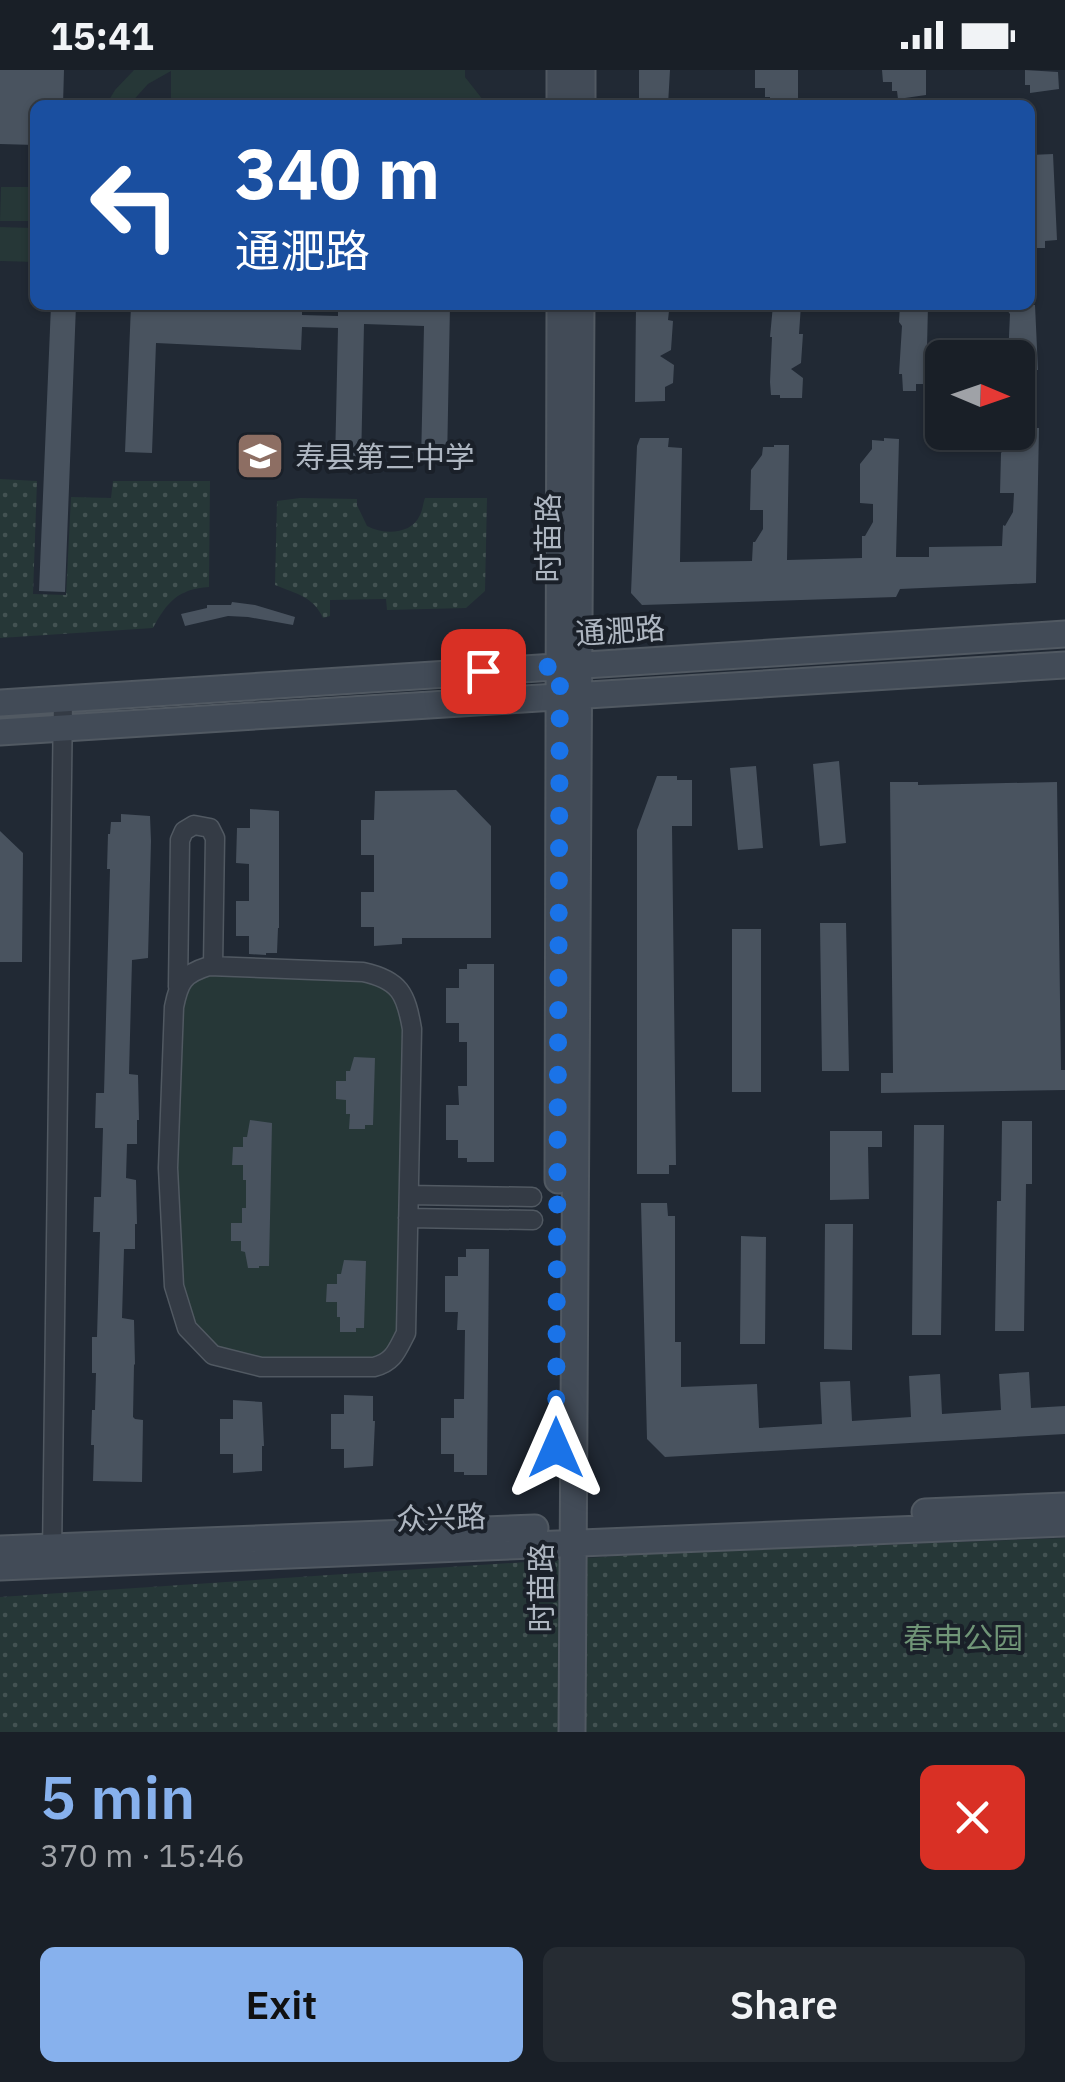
<!DOCTYPE html>
<html lang="en">
<head>
<meta charset="utf-8">
<style>
	body { margin:0; font-family:"IBM Plex Sans","Noto Sans SC",sans-serif; background:#262c33; color:#f1f3f6; height:100vh; display:flex; flex-direction:column; font-size:38px; white-space:nowrap }
	* { box-sizing:border-box; margin:0 }
	p { font-size:32px; color:#9fa2a7 }
	.icon { flex:none; width:55px; height:55px; fill:none; stroke:currentColor; stroke-width:2; stroke-linecap:round; stroke-linejoin:round }
	.map { position:relative; height:1662px; overflow:hidden }
	.sheet { display:flex; flex-direction:column; background:#191f27; flex:1 }
	.sheet>* { flex:none }
	.top-card { position:absolute; left:30px; top:30px; width:1005px; height:210px; border-radius:15px; box-shadow:0 2px 8px #0004,0 0 0 2px #373d44; background:#1a4fa0; color:#fff; overflow:hidden }
	.needle { width:65px; rotate:92deg }
	.buttons { position:absolute; left:925px; top:270px; display:grid; gap:20px }
	.buttons a { display:grid; place-items:center; width:110px; height:110px; border-radius:15px; background:#191f27; box-shadow:0 2px 8px #0004,0 0 0 2px #373d44; font-size:50px }
	.pin { position:absolute; display:grid; place-items:center; width:85px; height:85px; color:#fff; margin:-42px; border-radius:20px; box-shadow:0 5px 15px #0006 }
	.me { position:absolute; width:110px; margin:-55px; rotate:0deg; stroke-linejoin:round; filter:drop-shadow(0 0 8px #0008) }
	.turn { display:flex; align-items:center; gap:35px; height:210px; padding:0 40px; font-size:45px }
	.turn .icon { width:130px; height:130px; stroke-width:2.5 }
	.turn b { display:block; font-size:70px; line-height:85px }
	.round { display:grid; place-items:center; flex:none; width:105px; height:105px; border-radius:15px; background:#262c33 }
	.head { display:flex; align-items:center; justify-content:space-between; height:170px; padding:0 40px }
	h1 { font-size:60px; font-weight:600; line-height:75px; color:#87b1ed }
	.cta { display:flex; gap:20px; margin-top:auto; padding:20px 40px }
	.cta a { flex:1; height:115px; border-radius:15px; background:#87b1ed; color:#111; font-size:40px; font-weight:600; line-height:115px; text-align:center }
	.cta a+a { background:#262c33; color:#f1f3f6 }
	.status { display:flex; justify-content:space-between; align-items:center; height:70px; padding:0 50px; background:#191f27; direction:ltr }
	.status svg { height:28px; fill:currentColor }
	.map>svg:first-child { display:block }
	.grass { fill:#263737 }
	.park { fill:url(#park-dots) }
	.building { fill:#49535f }
	.lines { fill:none; stroke-linecap:round; stroke-linejoin:round }
	.street-casing { stroke:#515962; stroke-width:21 }
	.secondary-casing { stroke:#515962; stroke-width:29 }
	.street { stroke:#343b45; stroke-width:18 }
	.secondary { stroke:#424b57; stroke-width:25 }
	.route { stroke:#1a73e8; stroke-width:18; stroke-dasharray:0 32.4 }
	.labels { text-anchor:middle; dominant-baseline:central; stroke-width:8; stroke-linejoin:round; paint-order:stroke }
	.poi-label { font-size:30px; fill:#aeb6c1; stroke:#1a2029; text-anchor:start }
	.street-label { font-size:30px; fill:#aeb6c1; stroke:#1a2029 }
	.park-label { font-size:30px; fill:#709577; stroke:#1a2029 }
</style>
</head>
<body>
<div class="status"><b>15:41</b><svg viewBox="0 0 49 12"><path d="M0 12V9h3v3zM5 12V6h3v6zM10 12V3h3v9zM15 12V0h3v12zM26 1h20v11H26zM47 4h2v5h-2z"/></svg></div>
<div class="map">
<svg width="1065" height="1662" viewBox="0 0 1065 1662">
	<defs>
		<pattern id="park-dots" width="8" height="8" patternUnits="userSpaceOnUse" patternTransform="scale(2.5)"><rect width="8" height="8" fill="#263737"/><path d="M2 2h.1M6 6h.1" fill="none" stroke="#435252" stroke-width="1.8" stroke-linecap="round"/></pattern>
	</defs>
	<rect width="100%" height="100%" fill="#212934"/>
	<path class="grass" d="M134,0H465V7L487,35H171V1L148,14L129,35H106L115,20Z
		M1,117H35V151H0Z
		M0,157L35,158V192L0,191Z
		M194,904L364,905L396,920L408,957L402,1260L386,1288L262,1291L216,1281L190,1253L178,1212L172,1099L177,942Z"/>
	<path class="park" d="M0,409L37,411L33,524L66,525L71,427L111,428L113,411H210L209,517C178,519 167,532 153,558L0,568Z
		M300,428L357,429V435L367,456C384,465 411,465 420,445C423,439 423,433 425,428H487L485,521L466,538L387,540L386,529L330,530V546L323,548C313,526 296,524 275,515L277,431Z
		M1065,1468V1662H0V1527L646,1484Z"/>
	<path class="building" d="M0,0H64L63,35H35V75L0,74Z
		M639,0H670L668,35H639Z
		M755,0H798V31L770,35V27H765V18H755Z
		M882,0H926V25L898,29L897,21H892V12H883Z
		M1025,0L1058,2L1059,19L1030,23V15H1025Z
		M1053,84L1057,170L1045,171V178H1032L1030,170V85Z
		M51,235H76L65,522L39,521Z
		M131,235H214L302,239V245L338,246V235H364V239L424,241V235H450L447,393H421L424,256L364,254L361,394L335,393L338,258L302,257L301,280L156,273L152,383L125,382Z
		M636,235H666V241H669L668,250L673,251L671,280L660,286L674,295L673,313L665,317V331L635,332Z
		M773,235H801L799,264H803L801,293L791,299L803,308L802,328H780V325H771L770,312L772,267H770Z
		M900,235H928L927,278L929,280L928,314H916V321H903L902,304H899L902,256L899,252Z
		M1003,235H1035L1038,300L1018,301V288H1008L1010,244Z
		M1024,358H1039L1036,513L900,519L896,527L642,535L631,523L637,376L640,368H669L668,377L682,378L680,492L752,491L753,472H755L763,459V440H750L751,400L762,385L763,377H774V375H789L787,490L862,488V466H865L873,452V434L860,433V394L872,379V370L884,371V368L899,369L896,487H929V477L1002,476L1003,455L1005,456L1013,442L1014,423H1000L1001,383L1012,368L1013,362L1024,360Z
		M232,532L255,535L295,547L293,555L248,547L228,546L185,556L181,544L207,538V535H231Z
		M839,691L846,773L820,776L813,694Z
		M756,696L763,778L738,780L730,698Z
		M657,706H677V710H692V756H672L676,1095H669V1104H637V760Z
		M890,712H918V715L1057,712L1061,1000H1065V1020L881,1023V1003H893Z
		M456,720L491,756V868H402V874L374,876V857H361V822H374V785H361V750H374L375,721Z
		M250,739L279,741V858H278L277,883H266V885L249,884V866H236V831H249V794L236,793L237,758H250Z
		M121,744L150,746L151,771L148,888L132,890L129,1004L138,1005L139,1050H137V1074H127L126,1108L136,1110L137,1154H135V1179H124L122,1248L134,1250L135,1294L134,1295L133,1347L135,1349L143,1350L142,1412L93,1411L94,1375H91L92,1340H95L96,1303H92V1267H97L100,1162H93L94,1127H101L103,1058H95L96,1023H104L110,799H107L108,764H110L111,752H121Z
		M0,761L23,783L22,892H0Z
		M820,853H846L849,1001H822Z
		M732,859H761V1022H732Z
		M467,894H494V1092H467V1088H458V1070H446V1035H459L458,1016H467V972H459V953H446V918H459V899H467Z
		M354,987L375,988L373,1055H365V1059H349L350,1044H346V1030L336,1029V1011H346V1001H350Z
		M250,1050L272,1053L269,1196H259V1198H248L245,1182L241,1181V1171H231V1153H242V1138H246V1110H243V1095H232L233,1077H243V1067H247Z
		M1002,1051H1032V1114H1026L1024,1261H995L997,1131H1001Z
		M914,1055H944L941,1265H912Z
		M830,1061H882V1077H868L869,1129L830,1130Z
		M641,1133H667L668,1146H675V1272H681V1317L757,1314L759,1358L822,1354L820,1312L850,1311L852,1351L911,1347L909,1306L940,1304L942,1344L1001,1340L999,1304L1029,1302L1031,1338L1065,1336V1364L665,1387L647,1369Z
		M825,1154H853L852,1280L824,1279Z
		M741,1166L766,1167L765,1274H740Z
		M466,1179H489L487,1405H464V1402H454V1384H441V1348H454V1329H464L465,1260H457L458,1242H445V1206H458V1187H466Z
		M344,1190L366,1191L364,1258H356V1262H340V1247H337V1232H326L327,1214H337V1204H341Z
		M344,1325L373,1326V1351H375L373,1396L344,1398V1379H331V1344H344Z
		M233,1330L262,1332L264,1376H262V1401L233,1403V1384H220V1349H233Z"/>
	<g class="lines">
		<g class="street-casing">
			<path id="street" d="M209,896L363,902C400,910 406,924 412,959L406,1263C397,1280 394,1292 374,1297H261L213,1285L187,1258L174,1216L168,1098L174,937C179,912 183,904 209,896Z
				M178,917L180,770L184,761L194,755L210,758L215,768L213,896
				M409,1125L532,1127
				M408,1148L533,1150
				M52,1485L63,629"/>
		</g>
		<g class="secondary-casing">
			<path id="secondary" d="M560,35V0
				M582,35V0
				M0,633L1065,564
				M0,662L1065,595
				M558,1110L560,235
				M925,1442L1065,1436
				M0,1479L535,1458
				M0,1497L1065,1453
				M572,1662L581,235"/>
		</g>
		<use href="#street" class="street"/>
		<use href="#secondary" class="secondary"/>
	</g>
	<g class="lines">
		<path class="route" d="M483,601L560,596L556,1378"/>
	</g>
	<defs>
		<g id="school-square" transform="scale(2.5)"><rect x="-9" y="-9" width="18" height="18" rx="4" fill="#8d6e63" stroke="#1a2029"/><path d="M0-5L7-2L0 1L-7-2ZM-4 1L0 2.5L4 1V4Q0 6-4 4Z" fill="#fff"/></g>
	</defs>
	<g fill-rule="evenodd">
		<use href="#school-square" x="260" y="386"/>
	</g>
	<g class="labels">
		<g class="poi-label">
			<text x="295" y="386">寿县第三中学</text>
		</g>
		<g class="street-label">
			<text transform="translate(547 468) rotate(-90)">时苗路</text>
			<text transform="translate(620 560) rotate(-4)">通淝路</text>
			<text transform="translate(441 1447) rotate(-2)">众兴路</text>
			<text transform="translate(540 1518) rotate(-90)">时苗路</text>
		</g>
		<g class="park-label">
			<text x="963" y="1567">春申公园</text>
		</g>
	</g>
</svg>
<div class="buttons">
<a><svg class="needle" viewBox="-14 -14 28 28"><path d="M0-13l5 13h-10z" fill="#e53935"/><path d="M0 13l5-13h-10z" fill="#9fa2a7"/></svg></a>
</div>
<div class="pin" style="left:483px;top:601px;background:#d93025"><svg class="icon" aria-label="arrive" viewBox="0 0 24 24"><path d="M6 21V4h12l-3 4 3 4H6"/></svg></div>
<svg class="me" style="left:556px;top:1378px" viewBox="-20 -20 40 40"><path d="M0-17L14 15 0 8-14 15z" fill="#1a73e8" stroke="#fff" stroke-width="4"/></svg>
<div class="top-card">
<div class="turn"><svg class="icon" aria-label="left" viewBox="0 0 24 24"><path d="M17 20v-9H6M10 6l-5 5 5 5"/></svg><div><b>340 m</b>通淝路</div></div>
</div>
</div>
<section class="sheet">
<div class="head"><div><h1>5 min</h1><p>370 m · 15:46</p></div><a class="round" style="background:#d93025;color:#fff"><svg class="icon" aria-label="close" viewBox="0 0 24 24"><path d="M6 6l12 12M18 6L6 18"/></svg></a></div>
<div class="cta"><a>Exit</a><a>Share</a></div>
</section>
</body>
</html>
